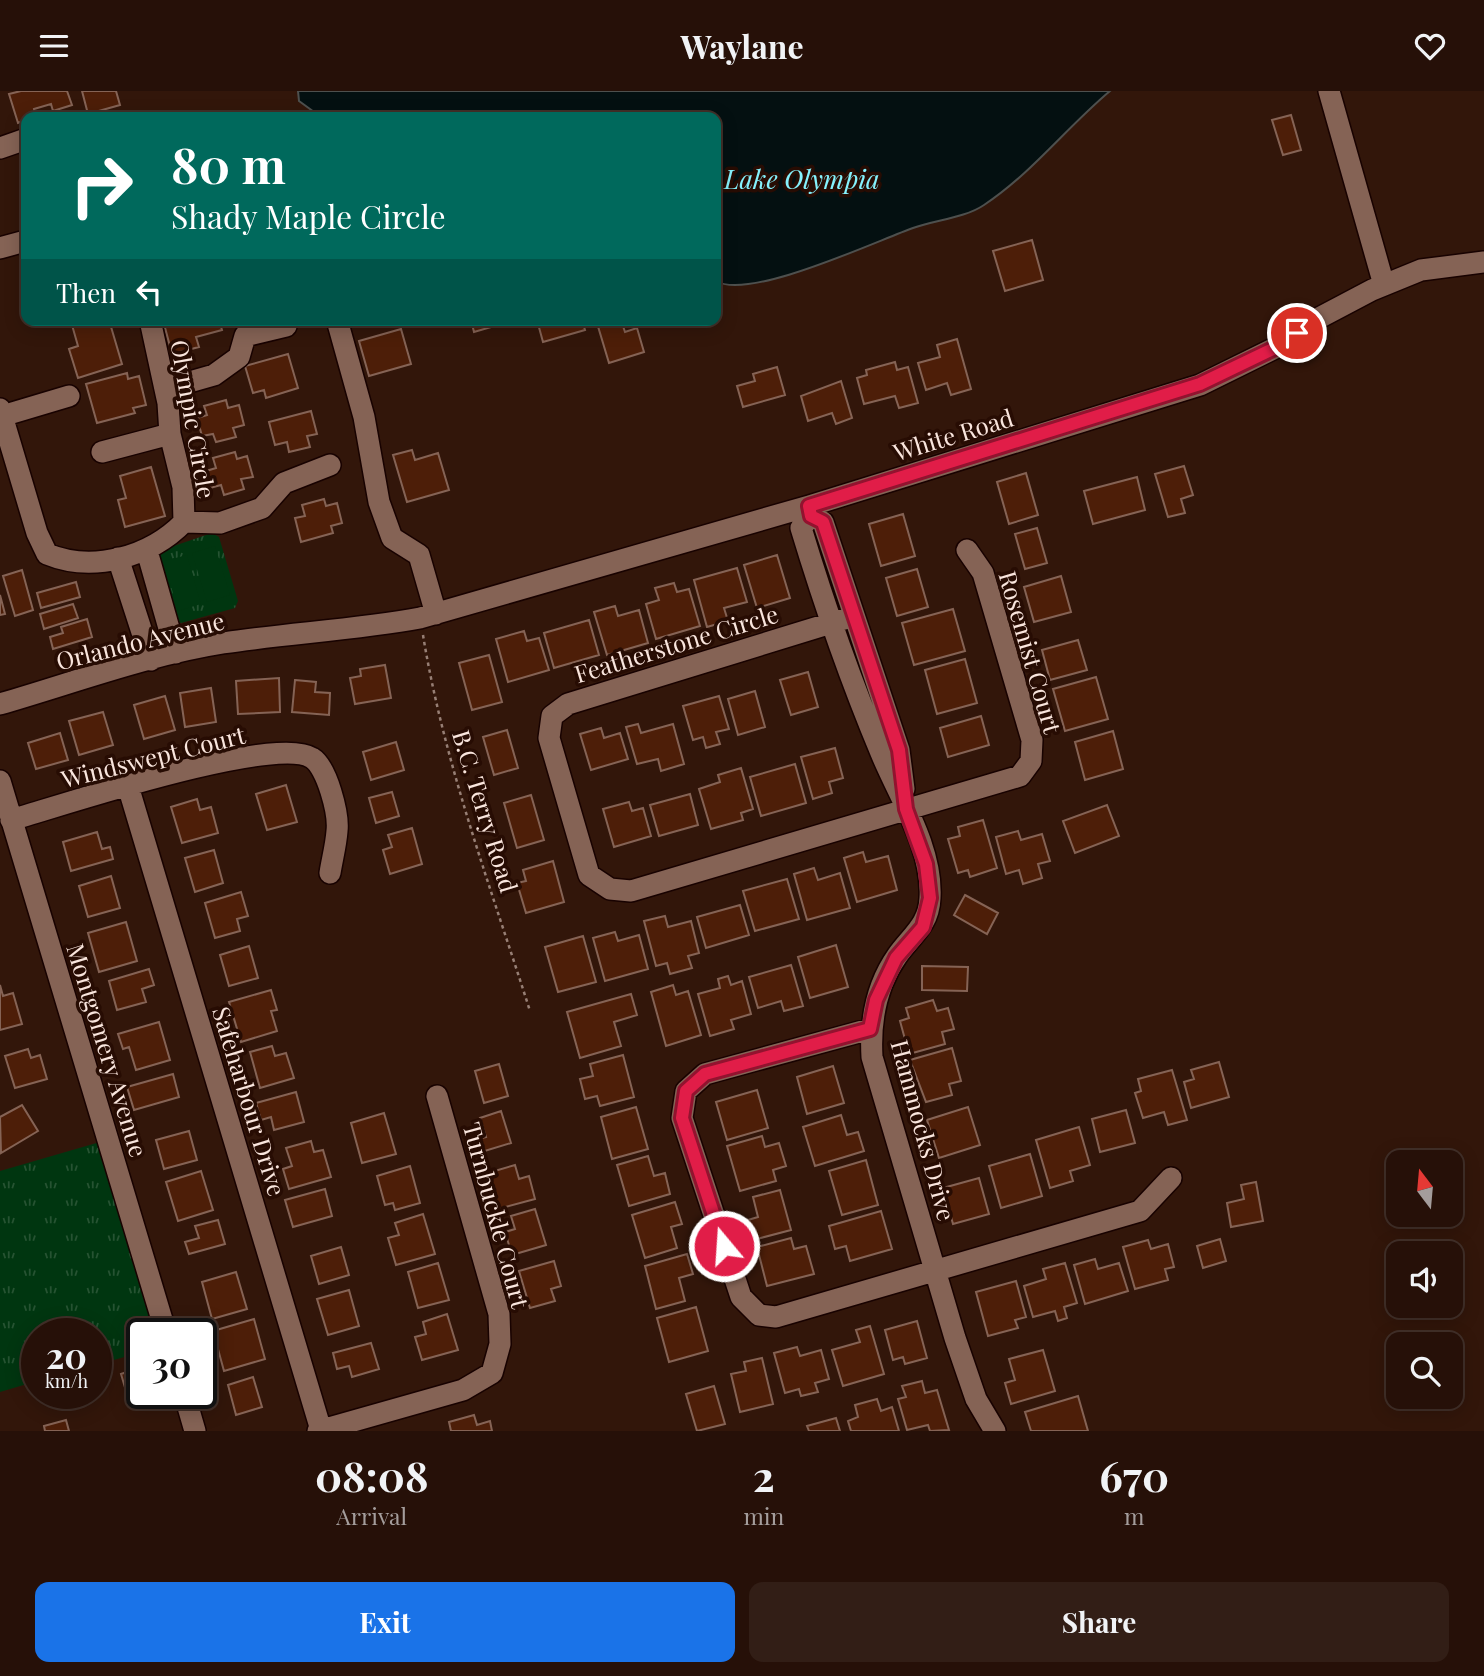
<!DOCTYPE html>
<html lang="en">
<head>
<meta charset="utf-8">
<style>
	body { margin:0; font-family:"Playfair Display",serif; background:#321e16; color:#f1f3f6; height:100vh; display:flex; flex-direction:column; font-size:26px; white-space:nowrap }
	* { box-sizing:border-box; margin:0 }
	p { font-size:23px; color:#a49d9c }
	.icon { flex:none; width:38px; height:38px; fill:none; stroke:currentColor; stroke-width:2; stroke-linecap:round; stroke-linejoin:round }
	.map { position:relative; height:1340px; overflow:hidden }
	.sheet { display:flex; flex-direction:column; background:#261008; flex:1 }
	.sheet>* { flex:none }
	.hud { position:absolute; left:21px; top:21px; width:700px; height:214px; border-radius:14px; box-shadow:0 4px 18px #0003,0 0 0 2px #423029; background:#00695c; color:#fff; overflow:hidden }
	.needle { width:46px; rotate:344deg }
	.fabs { position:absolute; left:1386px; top:1059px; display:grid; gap:14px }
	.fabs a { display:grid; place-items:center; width:77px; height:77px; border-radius:14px; background:#261008; box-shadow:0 4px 18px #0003,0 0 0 2px #423029; font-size:35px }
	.speed { position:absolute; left:21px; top:1227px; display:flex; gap:14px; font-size:35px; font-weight:700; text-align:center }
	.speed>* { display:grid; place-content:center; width:91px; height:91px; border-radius:50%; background:#261008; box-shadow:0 4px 18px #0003,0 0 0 2px #423029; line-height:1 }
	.speed small { font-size:18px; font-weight:400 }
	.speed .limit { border:4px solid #111; border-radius:10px; background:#fff; color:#111 }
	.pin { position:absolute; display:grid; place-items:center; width:60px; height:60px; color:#fff; margin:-30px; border:4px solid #fff; border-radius:50%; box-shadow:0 2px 7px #0007 }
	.me { position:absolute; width:77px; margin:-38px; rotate:342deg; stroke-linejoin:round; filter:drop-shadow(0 0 5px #0008) }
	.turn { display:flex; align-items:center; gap:24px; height:147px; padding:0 35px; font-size:32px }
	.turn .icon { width:91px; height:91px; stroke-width:2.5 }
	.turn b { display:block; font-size:49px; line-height:60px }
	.then { display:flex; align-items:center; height:66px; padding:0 35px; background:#0003; gap:14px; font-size:26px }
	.eta { display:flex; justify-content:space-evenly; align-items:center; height:119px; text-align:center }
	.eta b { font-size:42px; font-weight:700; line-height:49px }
	.action { display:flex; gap:14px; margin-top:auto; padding:14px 35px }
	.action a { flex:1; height:80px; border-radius:14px; background:#1a73e8; color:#fff; font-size:28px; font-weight:700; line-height:80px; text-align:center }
	.action a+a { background:#321e16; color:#f1f3f6 }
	header { display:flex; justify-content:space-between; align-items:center; height:91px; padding:0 35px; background:#261008; font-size:32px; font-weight:700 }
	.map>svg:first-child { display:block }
	.grass { fill:url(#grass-tufts) }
	.garden { fill:#003610 }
	.water { fill:#041011; stroke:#4e504e; stroke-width:2 }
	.building { fill:#4d1e08; stroke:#856355; stroke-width:2 }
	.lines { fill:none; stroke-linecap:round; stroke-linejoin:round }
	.minor-casing { stroke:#180200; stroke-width:24 }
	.path { stroke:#977f75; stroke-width:2.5; stroke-dasharray:3.5 3.5; stroke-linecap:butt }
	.minor { stroke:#856355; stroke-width:21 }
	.route-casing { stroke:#92132f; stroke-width:18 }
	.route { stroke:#e11d48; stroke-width:12 }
	.labels { text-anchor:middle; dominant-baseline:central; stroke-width:7; stroke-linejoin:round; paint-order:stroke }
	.street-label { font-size:24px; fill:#f9e5dd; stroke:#270c03 }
	.water-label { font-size:26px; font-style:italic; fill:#85f2fd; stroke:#270c03 }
</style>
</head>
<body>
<header><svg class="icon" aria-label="menu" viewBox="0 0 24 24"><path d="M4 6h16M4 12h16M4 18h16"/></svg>Waylane<svg class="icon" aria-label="heart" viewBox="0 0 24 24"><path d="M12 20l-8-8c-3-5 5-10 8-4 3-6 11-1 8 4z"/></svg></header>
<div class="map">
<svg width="1484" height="1340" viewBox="0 0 1484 1340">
	<defs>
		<pattern id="grass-tufts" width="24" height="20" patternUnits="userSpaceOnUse" patternTransform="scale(1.75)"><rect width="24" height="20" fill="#003610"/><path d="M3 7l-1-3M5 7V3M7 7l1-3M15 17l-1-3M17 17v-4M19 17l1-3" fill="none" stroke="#265332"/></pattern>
	</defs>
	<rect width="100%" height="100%" fill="#32160a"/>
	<path class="grass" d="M212,442L219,446L238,510L235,517L181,532L175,528L156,467L159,460Z
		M100,1051L158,1242H142V1261L96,1274V1242H37V1290L0,1301V1080Z"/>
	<path class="garden" d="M215,455L230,504L207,511L192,462Z
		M187,464L201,513L178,520L164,470Z"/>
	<path class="water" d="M298,0H1110C1067,36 1031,83 984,114C965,127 935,129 913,137C876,150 749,210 716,190V26H321L299,10Z"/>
	<path class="building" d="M21,0H67L72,14L53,20L51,13L34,18L36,26H26V29L18,32L9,3Z
		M82,0H116L120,14L88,23Z
		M1291,24L1301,59L1283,64L1272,29Z
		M1032,149L1043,189L1005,200L993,160Z
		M88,229H109L122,273L78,287L69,258L78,255L72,234Z
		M163,229H219L222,239L196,246L199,256L172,263Z
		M471,229H505V232L474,241Z
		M537,229H582L585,239L543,251Z
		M621,229L625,241L637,237L644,261L609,272L597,232Z
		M401,238L411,273L369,285L359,250Z
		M957,248L971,298L951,304L947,292L926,299L918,272L940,266L937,254Z
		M288,263L298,297L266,307L264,299L253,302L245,275Z
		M895,271L897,279L908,276L918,312L899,317L895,305L864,313L857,287L867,284L866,279Z
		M777,276L785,304L743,316L737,295L755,290L753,283Z
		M127,282L128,288L139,285L146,314L133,317L135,322L97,332L86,293Z
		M841,290L852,327L836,333L832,322L808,330L801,305Z
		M226,309L228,317L239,314L244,334L233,337L236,346L216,351L213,343L202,345L197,327L207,324L204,315Z
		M311,320L317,343L307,345L310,356L289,361L287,351L275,354L269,331Z
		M412,359L415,369L438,362L449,399L407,411L393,364Z
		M235,361L237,368L247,365L253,386L241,388L244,398L224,404L221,394L210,397L206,380L216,377L213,367Z
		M1184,375L1193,404L1181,408L1185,422L1168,426L1155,383Z
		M151,376L165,425L125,436L118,409L126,407L120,385Z
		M1026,382L1038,424L1009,433L997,391Z
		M1137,386L1145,419L1093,433L1084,400Z
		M324,408L326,415L337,412L342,432L331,435L333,442L301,451L295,427L305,425L302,414Z
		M903,423L915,465L881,475L869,433Z
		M1037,437L1047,472L1025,478L1015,443Z
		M777,464L790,507L757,517L744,474Z
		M737,477L747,511L724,517L728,530L707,536L694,489Z
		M917,478L928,516L897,525L886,487Z
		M22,479L33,519L15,525L3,485Z
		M1061,485L1071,521L1034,531L1024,496Z
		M76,491L80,506L41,517L37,502Z
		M674,492L677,501L689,498L700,535L656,548L646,513L659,509L655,497Z
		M0,504L5,523L0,524Z
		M73,513L78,527L44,538L40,523Z
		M615,515L618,525L639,519L648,552L607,564L594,521Z
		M953,518L965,560L914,574L902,532Z
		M87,528L92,546L53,558L50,546L63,542L61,536Z
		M589,529L599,564L554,577L544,542Z
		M524,540L527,550L539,547L549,579L508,591L496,548Z
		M1078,549L1087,579L1050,589L1042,559Z
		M489,564L502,611L472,619L459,572Z
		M965,568L977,612L937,623L925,579Z
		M385,574L391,607L355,613L350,587L361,585L360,578Z
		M808,581L818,616L791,624L780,589Z
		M1096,586L1108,628L1065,640L1053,598Z
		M279,587L280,621L238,623L236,590Z
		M295,589L316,591L315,601L330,602L329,624L292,621Z
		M211,597L216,631L185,636L180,602Z
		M755,600L765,636L738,644L728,608Z
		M165,605L175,639L144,648L134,614Z
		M719,605L729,638L716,641L720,653L706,657L703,646L693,649L683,615Z
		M103,621L113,654L79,664L69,630Z
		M981,625L989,654L948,666L940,637Z
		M638,633L641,642L673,633L684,673L661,680L658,668L637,673L626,636Z
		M601,637L604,647L620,642L628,668L591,679L580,643Z
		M507,639L518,677L494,684L483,646Z
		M1113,640L1123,678L1085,689L1075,651Z
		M60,642L68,669L36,678L28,652Z
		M396,651L404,679L371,689L363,661Z
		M835,657L843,687L829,691L832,702L813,708L801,666Z
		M795,673L806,712L761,725L750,686Z
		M741,677L753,718L741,722L743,729L711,738L699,698L720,691L718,684Z
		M286,694L297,731L267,739L256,703Z
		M392,701L399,725L376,732L369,707Z
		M690,703L698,734L659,745L650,714Z
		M531,704L544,749L517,757L504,712Z
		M197,708L200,719L211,716L218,742L182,752L171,716Z
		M629,711L632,720L643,717L651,745L614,756L603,718Z
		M1107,714L1119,745L1075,762L1063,730Z
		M983,729L997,777L970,786L968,779L958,782L948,748L960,745L958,736Z
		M412,737L422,773L390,783L383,759L392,756L388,744Z
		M1018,740L1021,749L1042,743L1050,770L1038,773L1042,787L1023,793L1019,779L1006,783L996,746Z
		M97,741L102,758L110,756L113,768L71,780L63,751Z
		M214,759L223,792L195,801L185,767Z
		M863,761L866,771L888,765L897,799L857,811L844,767Z
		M553,770L564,811L526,822L517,792L526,790L523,779Z
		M814,777L818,789L840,782L850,817L807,829L794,783Z
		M111,785L120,817L88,826L79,795Z
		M787,788L799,828L755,840L743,800Z
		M241,801L248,825L237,828L240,840L215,847L205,812Z
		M965,804L998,822L987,843L954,824Z
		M740,814L749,844L706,857L697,826Z
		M665,825L668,836L691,830L699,862L688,865L692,877L670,883L667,872L656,875L644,830Z
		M126,831L137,870L99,881L88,842Z
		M615,841L618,850L639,844L648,878L605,890L593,847Z
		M583,845L596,891L558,901L545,856Z
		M836,854L848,896L810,907L798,866Z
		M249,855L258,887L229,895L220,864Z
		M791,874L803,915L784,920L781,910L758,917L749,886Z
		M922,875L968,876L967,900L922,899Z
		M149,878L154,894L142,898L146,911L117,919L109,890Z
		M728,885L731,894L742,890L751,923L731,929L734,938L710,945L698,903L720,897L718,888Z
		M0,894L3,905L13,902L22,933L0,939Z
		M673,894L676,904L688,900L701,944L666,955L651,901Z
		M271,899L277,919L271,920L277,940L241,951L229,911Z
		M631,903L637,924L614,931L621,955L580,967L567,921Z
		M933,909L937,920L948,917L954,938L942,941L945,953L909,963L900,930L909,927L906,917Z
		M159,931L170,969L136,979L129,956L123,958L118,943Z
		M272,955L275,965L286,962L294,987L260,997L250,961Z
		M952,957L961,990L949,993L952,1004L926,1011L910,969Z
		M28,958L31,967L40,964L47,988L15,997L5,965Z
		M623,964L634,1006L600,1015L597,1005L585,1008L580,988L593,985L590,973Z
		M1219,971L1229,1006L1191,1017L1184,991L1194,988L1191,979Z
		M499,973L508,1005L484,1012L475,980Z
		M833,975L844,1012L807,1023L797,986Z
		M1172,979L1187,1029L1168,1034L1164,1021L1143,1027L1135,1002L1141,1000L1138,988Z
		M173,983L179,1006L134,1019L127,996Z
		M757,999L768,1037L727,1049L716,1011Z
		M296,1001L304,1031L274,1039L271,1026L261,1029L256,1012Z
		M22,1014L38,1040L1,1062L0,1026Z
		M636,1016L648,1058L612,1068L601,1026Z
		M968,1016L980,1054L939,1067L927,1029Z
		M1126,1019L1135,1052L1100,1061L1092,1028Z
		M501,1020L511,1052L478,1062L474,1049L486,1046L480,1027Z
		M384,1022L396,1063L362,1072L351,1032Z
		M841,1024L847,1044L858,1041L864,1060L815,1075L803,1036Z
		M1079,1036L1090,1074L1070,1080L1073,1090L1050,1097L1036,1049Z
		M189,1040L197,1069L164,1078L156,1049Z
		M762,1045L765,1056L779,1052L786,1075L773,1079L776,1090L740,1100L727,1055Z
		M311,1050L314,1061L323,1059L331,1086L289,1098L283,1078L292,1075L286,1057Z
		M1030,1063L1042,1105L1001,1117L989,1075Z
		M648,1065L654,1085L665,1082L670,1103L629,1115L617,1074Z
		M866,1069L878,1114L842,1124L829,1080Z
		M515,1074L519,1088L529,1085L535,1108L498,1118L488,1082Z
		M410,1075L420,1112L395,1119L393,1112L385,1114L377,1085Z
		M201,1080L213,1119L178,1130L166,1091Z
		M979,1087L989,1123L953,1133L943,1097Z
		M1256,1091L1263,1130L1231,1136L1227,1112L1244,1108L1241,1094Z
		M325,1098L332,1125L293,1136L285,1109Z
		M780,1099L791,1139L753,1149L748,1129L758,1126L753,1106Z
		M675,1111L682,1133L671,1136L677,1157L645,1167L632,1124Z
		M535,1118L546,1154L512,1164L505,1141L515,1138L511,1125Z
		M881,1120L892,1158L850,1170L846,1155L835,1158L829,1135Z
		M423,1123L435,1163L396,1174L388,1147L399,1144L395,1132Z
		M218,1129L225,1153L189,1163L185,1151L199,1147L195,1135Z
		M791,1147L794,1158L806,1155L814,1183L767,1195L757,1156Z
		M1220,1148L1226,1170L1203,1177L1197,1155Z
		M1148,1149L1151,1158L1168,1153L1174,1176L1165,1178L1168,1189L1135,1198L1123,1156Z
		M341,1156L349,1184L319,1193L311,1165Z
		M687,1163L693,1183L679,1187L685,1210L656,1218L645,1175Z
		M1095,1168L1098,1178L1119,1172L1128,1200L1085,1213L1074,1174Z
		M554,1170L561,1195L551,1198L555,1210L530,1217L519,1180Z
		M438,1172L449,1209L418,1217L408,1181Z
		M1065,1172L1077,1212L1064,1216L1067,1227L1058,1230L1055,1220L1033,1226L1024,1195L1046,1188L1043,1178Z
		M236,1181L247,1218L212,1228L202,1191Z
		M1016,1190L1026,1226L1015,1229L1018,1237L988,1245L976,1201Z
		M349,1199L359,1235L328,1244L317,1208Z
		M696,1216L708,1260L669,1271L657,1227Z
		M447,1223L458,1259L422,1269L415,1246L426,1243L423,1231Z
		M254,1228L265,1268L224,1280L213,1240Z
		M917,1230L927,1267L905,1273L903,1266L893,1269L885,1239Z
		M870,1235L884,1283L843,1295L832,1259L860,1251L856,1239Z
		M371,1252L379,1278L352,1286L349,1275L337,1278L333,1262Z
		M797,1256L800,1265L821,1259L829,1288L815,1292L818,1301L801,1305L799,1298L785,1302L774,1262Z
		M1043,1259L1055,1300L1011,1313L1005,1292L1015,1289L1009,1268Z
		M762,1267L773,1313L740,1321L731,1283L746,1280L744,1271Z
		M139,1277L142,1302H146L149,1311L131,1317L121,1283Z
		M253,1286L262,1316L236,1324L228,1294Z
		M922,1290L925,1302L937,1299L949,1339L930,1340L928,1334L907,1339L898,1308L906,1306L902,1295Z
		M714,1295L725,1333L697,1340L686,1303Z
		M1078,1305L1088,1340H1031L1025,1321Z
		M877,1308L881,1320L892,1316L899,1340H851L848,1330L858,1326L855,1314Z
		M474,1324L477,1334L490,1330L492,1340H451L449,1331Z
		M836,1327L840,1340H809L807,1335Z
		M66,1329L69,1340H45L44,1335Z"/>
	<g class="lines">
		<g class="minor-casing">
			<path id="minor" d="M1329,0L1384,194
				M0,57L26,48
				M0,157L25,150
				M337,229L364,326L379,411L392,447L419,464L436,523
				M165,298L214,284L239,266L245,245L286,235
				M0,318L37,442L47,463C93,482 150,466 184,431L183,396L170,343L168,312L150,229
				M2,325L69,305
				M102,361L170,343
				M811,424L801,437C824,513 850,588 881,662C899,706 933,757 930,807C929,834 911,845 897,865C876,895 870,931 872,966L955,1247L976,1308L995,1340
				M811,424L823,431L899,659L904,698
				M184,431L220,432L262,417L284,392L330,374
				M147,460L176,562
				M118,467L151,569
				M854,525L568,613L552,625L549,647L589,784L610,798L631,800L1020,685L1031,670L1032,649L983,482L967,459
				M0,613C73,592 147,564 223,552C289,542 355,539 420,527L809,415L1200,294L1277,256L1317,228L1372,199L1421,179L1484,171
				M0,690L166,1242
				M128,695L321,1339
				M11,729C60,715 275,643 312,667C327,676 339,723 337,740C336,754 332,769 330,782
				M870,938L705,983L686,1000L682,1027L741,1206L759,1224L776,1226L1140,1120L1171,1087
				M184,1302L195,1340
				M318,1340L463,1299L492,1282L500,1253L499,1223L437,1005"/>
		</g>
		<path class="path" d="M423,544C444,672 491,797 530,920"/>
		<use href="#minor" class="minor"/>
	</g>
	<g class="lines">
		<g class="route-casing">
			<path id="route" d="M724,1155L682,1027L686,1000L705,983L870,938L876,909L896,867L923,836L930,807L926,773L906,718L899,659L823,431L811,425L809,415L1200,293L1277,256L1297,242"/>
		</g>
		<use href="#route" class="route"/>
	</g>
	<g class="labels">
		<g class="street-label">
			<text transform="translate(194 328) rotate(80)">Olympic Circle</text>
			<text transform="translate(953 343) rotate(-17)">White Road</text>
			<text transform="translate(140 549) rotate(-14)">Orlando Avenue</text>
			<text transform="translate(676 552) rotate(-17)">Featherstone Circle</text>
			<text transform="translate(1031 561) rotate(74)">Rosemist Court</text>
			<text transform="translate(153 665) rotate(-14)">Windswept Court</text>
			<text transform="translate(486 720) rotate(73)">B.C. Terry Road</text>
			<text transform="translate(108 959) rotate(73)">Montgomery Avenue</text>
			<text transform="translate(250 1010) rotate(73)">Safeharbour Drive</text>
			<text transform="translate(924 1039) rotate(75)">Hammocks Drive</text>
			<text transform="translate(497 1124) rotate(75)">Turnbuckle Court</text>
		</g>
		<g class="water-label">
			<text x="802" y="87">Lake Olympia</text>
		</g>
	</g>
</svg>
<div class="fabs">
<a><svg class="needle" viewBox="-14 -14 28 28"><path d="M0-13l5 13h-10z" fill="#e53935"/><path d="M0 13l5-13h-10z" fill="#a49d9c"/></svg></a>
<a><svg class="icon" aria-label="sound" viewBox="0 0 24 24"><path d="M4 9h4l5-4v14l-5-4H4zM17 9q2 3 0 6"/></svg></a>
<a><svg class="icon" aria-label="search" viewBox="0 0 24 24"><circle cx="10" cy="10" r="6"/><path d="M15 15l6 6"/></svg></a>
</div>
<div class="speed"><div>20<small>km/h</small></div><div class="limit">30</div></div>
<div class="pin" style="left:1297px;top:242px;background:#d93025"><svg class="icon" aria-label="arrive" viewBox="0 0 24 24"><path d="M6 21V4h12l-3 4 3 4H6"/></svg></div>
<svg class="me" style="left:724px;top:1155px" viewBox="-20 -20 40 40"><circle r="17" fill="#e11d48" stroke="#fff" stroke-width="3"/><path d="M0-11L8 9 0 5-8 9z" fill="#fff"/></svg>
<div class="hud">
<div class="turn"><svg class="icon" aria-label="right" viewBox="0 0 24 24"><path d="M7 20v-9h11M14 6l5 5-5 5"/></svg><div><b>80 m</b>Shady Maple Circle</div></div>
<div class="then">Then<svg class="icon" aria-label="left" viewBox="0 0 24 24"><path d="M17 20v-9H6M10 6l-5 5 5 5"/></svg></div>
</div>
</div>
<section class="sheet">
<div class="eta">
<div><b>08:08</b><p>Arrival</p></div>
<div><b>2</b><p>min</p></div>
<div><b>670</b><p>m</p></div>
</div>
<div class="action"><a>Exit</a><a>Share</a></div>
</section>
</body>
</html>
